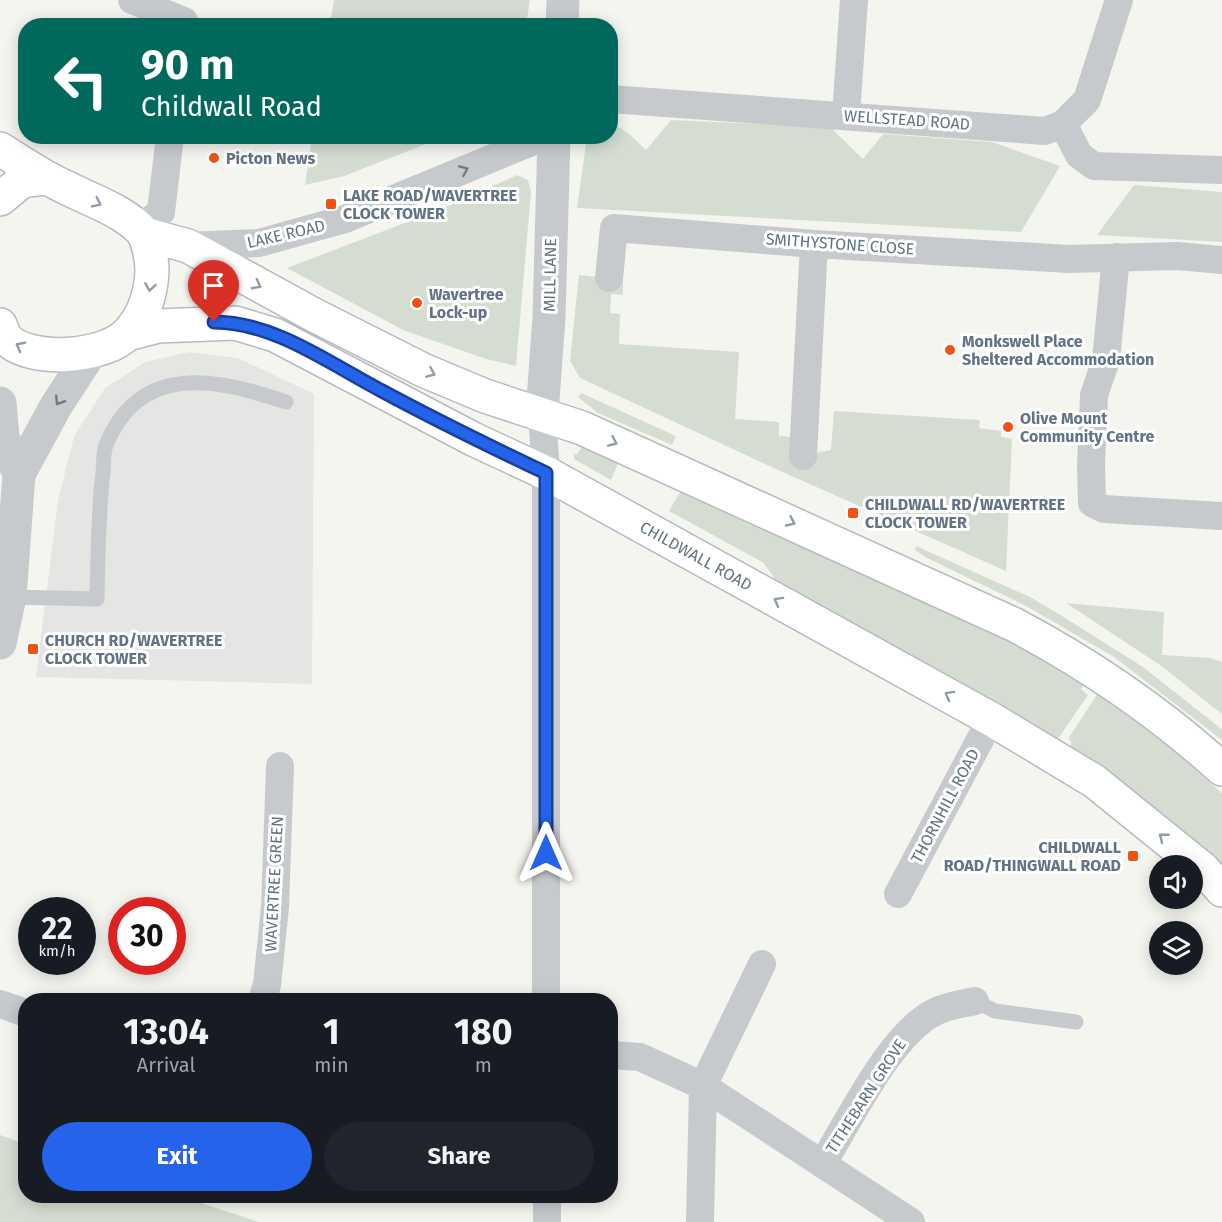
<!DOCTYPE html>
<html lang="en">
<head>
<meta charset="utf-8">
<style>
	body { margin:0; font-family:"Fira Sans",sans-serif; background:#20242c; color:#f1f3f6; height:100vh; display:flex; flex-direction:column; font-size:22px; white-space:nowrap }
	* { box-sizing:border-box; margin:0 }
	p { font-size:20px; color:#9ea1a6 }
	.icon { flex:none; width:33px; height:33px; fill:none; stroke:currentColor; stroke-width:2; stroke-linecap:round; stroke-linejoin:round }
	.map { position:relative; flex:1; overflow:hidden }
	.side { position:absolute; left:18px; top:993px; width:600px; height:210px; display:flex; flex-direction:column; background:#171b24; border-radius:24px; box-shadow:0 3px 15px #0003 }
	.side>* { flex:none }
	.banner { position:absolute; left:18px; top:18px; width:600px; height:126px; border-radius:24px; box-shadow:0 3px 15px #0003; background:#00695c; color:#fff; overflow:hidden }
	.buttons { position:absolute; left:1149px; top:855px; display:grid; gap:12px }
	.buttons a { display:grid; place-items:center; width:54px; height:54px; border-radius:50%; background:#171b24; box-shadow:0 3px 15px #0003; font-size:30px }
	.speed { position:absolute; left:18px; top:897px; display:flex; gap:12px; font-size:30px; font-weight:700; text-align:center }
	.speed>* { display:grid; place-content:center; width:78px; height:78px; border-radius:50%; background:#171b24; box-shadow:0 3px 15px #0003; line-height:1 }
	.speed small { font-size:15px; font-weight:400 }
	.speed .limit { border:9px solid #d22; background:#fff; color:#111 }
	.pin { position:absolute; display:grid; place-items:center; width:51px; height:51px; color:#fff; margin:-62px -26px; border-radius:50% 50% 50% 0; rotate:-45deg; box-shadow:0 0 6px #0007 }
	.pin .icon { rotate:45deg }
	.me { position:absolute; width:66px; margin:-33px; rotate:0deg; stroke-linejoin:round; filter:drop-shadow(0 0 4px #0008) }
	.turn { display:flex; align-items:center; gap:21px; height:126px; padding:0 24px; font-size:27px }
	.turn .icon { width:78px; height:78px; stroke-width:2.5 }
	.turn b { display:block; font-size:42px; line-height:51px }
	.eta { display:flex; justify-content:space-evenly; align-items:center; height:102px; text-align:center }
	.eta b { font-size:36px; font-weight:700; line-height:42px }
	.action { display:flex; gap:12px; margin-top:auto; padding:12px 24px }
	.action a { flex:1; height:69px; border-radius:36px; background:#2563eb; color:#fff; font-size:24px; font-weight:700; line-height:69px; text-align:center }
	.action a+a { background:#20242c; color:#f1f3f6 }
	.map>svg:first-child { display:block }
	.built { fill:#e5e6e4 }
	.green { fill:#d5ddd1 }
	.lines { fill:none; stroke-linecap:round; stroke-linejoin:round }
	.secondary-casing { stroke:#b6bbc0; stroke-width:36 }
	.service { stroke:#c7cacd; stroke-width:15 }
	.minor { stroke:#c7cacd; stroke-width:28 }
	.tertiary { stroke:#c7cacd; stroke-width:33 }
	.secondary { stroke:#fff; stroke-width:33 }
	.oneway { stroke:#6b7c8b }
	.oneway2 { stroke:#909da9 }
	.route-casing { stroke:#184099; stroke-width:15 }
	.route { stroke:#2563eb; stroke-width:10 }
	.poi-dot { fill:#f15214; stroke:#fff; stroke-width:2 }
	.labels { text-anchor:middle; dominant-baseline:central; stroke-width:6; stroke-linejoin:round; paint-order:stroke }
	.street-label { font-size:16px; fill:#617384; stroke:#fff }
	.poi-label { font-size:16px; font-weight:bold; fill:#617384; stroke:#fff; text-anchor:start }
</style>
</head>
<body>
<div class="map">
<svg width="1222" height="1222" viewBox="0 0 1222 1222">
	<rect width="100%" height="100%" fill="#f5f5f0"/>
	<path class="built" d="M189,352L238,358L314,394L312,684L36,677L58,500L74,436L105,388L145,362Z"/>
	<path class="green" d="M334,0H530L526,25H330Z
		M671,120L830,127L863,159L883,134L992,142L1060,166L1021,232L577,208L587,137L610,136L611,125C625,127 635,140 646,150Z
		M312,137V136L444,137L344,176L305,185Z
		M517,175L528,180L531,192L516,366L486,359L403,330L287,268L444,208Z
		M1134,185L1222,192V242L1097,235Z
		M579,275L623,280V295L611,294L610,313L620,314L619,344L739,352L735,419L779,422V436L793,437L792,463L814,466L815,456L819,452L831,450L834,411L980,420L979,428L1001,431V437L1012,439L1006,571L778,470L580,378L570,361Z
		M581,393L676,436L672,445L598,413L578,397Z
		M583,445L619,461L611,480L574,459V454H577Z
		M682,489C817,551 958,606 1084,685L1081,689L1088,695L1057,740L990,698L776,581L764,563L669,511Z
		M916,546L1030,597L1062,616L1143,667L1219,727L1222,730V740L1114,657L1026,606L927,558L915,550Z
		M1066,603L1164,612L1162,655L1211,658L1222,662V714L1160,665Z
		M1098,693L1154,733L1222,793V864L1127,786L1070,747L1071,741L1068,739Z
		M0,1135L25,1144L26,1196H180L259,1222H0Z"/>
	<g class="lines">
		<g class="secondary-casing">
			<path id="secondary" d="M0,149C21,162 41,176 63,186C88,199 119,209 139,228C148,236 152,259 152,271C151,294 145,315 128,333C106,358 27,364 5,337C3,334 2,328 0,325
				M0,199L22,181L46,178
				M144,234L188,246L314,315L423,370L485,396L582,428L1015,625C1090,665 1159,712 1222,769
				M127,334L158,326L235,323L275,335L473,439L546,473L991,719L1094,781L1203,869L1222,890"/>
		</g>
		<path class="service" d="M10,597L97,599C98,557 98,514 103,472C104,463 103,452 106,445C140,361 218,379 286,402
			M975,1001L995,1011L1076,1022"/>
		<path class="minor" d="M132,0L184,21
			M610,99L1045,131L1063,124L1087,100L1119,0
			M846,115L854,0
			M1063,124L1079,155L1094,166L1222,170
			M140,228L161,212L170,136
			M188,246L259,243L345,219L546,136
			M1116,257L1106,360L1094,395L1091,465L1092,503L1104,509L1222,516
			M609,278L614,228L814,244L1069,259L1177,256L1222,260
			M542,414L546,473V1000
			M803,456L814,244
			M898,894L991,719
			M262,1000L267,985L275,907L280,766
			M0,1004L26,1013
			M610,1055L640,1057L703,1086L911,1222
			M823,1163C849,1121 891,1033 935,1012C946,1006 962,1004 975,1001
			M547,1196V1222
			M700,1222L703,1086L762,964"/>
		<path class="tertiary" d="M562,26L563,0
			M0,403L3,438L19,474
			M542,414L549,317L554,136
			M0,643L10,597L19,474L56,406L91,352"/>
		<use href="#secondary" class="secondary"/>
	</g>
	<defs><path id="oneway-chevron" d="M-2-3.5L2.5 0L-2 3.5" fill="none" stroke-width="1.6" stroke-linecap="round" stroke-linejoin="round" transform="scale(1.5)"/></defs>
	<g class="oneway">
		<use href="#oneway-chevron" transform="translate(464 170) rotate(-23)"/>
		<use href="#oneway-chevron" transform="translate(59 401) rotate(122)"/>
	</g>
	<g class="oneway2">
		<use href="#oneway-chevron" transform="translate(97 203) rotate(26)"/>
		<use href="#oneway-chevron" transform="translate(257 285) rotate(28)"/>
		<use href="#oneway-chevron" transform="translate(150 287) rotate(99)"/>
		<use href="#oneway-chevron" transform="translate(20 346) rotate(-152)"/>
		<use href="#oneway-chevron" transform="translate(431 373) rotate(23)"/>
		<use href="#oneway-chevron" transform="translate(613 442) rotate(24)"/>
		<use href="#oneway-chevron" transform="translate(791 522) rotate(25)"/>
		<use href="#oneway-chevron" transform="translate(778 601) rotate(-151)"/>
		<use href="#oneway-chevron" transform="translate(949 695) rotate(-151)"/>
		<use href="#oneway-chevron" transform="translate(1163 837) rotate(-141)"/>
	</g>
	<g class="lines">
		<g class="route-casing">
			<path id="route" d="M214,322C274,322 330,364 382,391C436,420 491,447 546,473V853"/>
		</g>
		<use href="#route" class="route"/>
	</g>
	<g class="poi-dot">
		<circle cx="214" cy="158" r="6"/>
		<rect x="325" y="198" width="12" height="12" rx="3"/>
		<circle cx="417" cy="303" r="6"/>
		<circle cx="950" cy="350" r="6"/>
		<circle cx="1008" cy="427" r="6"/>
		<rect x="847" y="507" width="12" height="12" rx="3"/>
		<rect x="27" y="643" width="12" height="12" rx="3"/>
		<rect x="1127" y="850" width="12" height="12" rx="3"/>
	</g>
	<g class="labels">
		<g class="street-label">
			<text transform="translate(907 120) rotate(4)">WELLSTEAD ROAD</text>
			<text transform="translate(286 234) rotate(-13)">LAKE ROAD</text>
			<text transform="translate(840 244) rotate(4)">SMITHYSTONE CLOSE</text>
			<text transform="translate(550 275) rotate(-89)">MILL LANE</text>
			<text transform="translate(696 556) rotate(29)">CHILDWALL ROAD</text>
			<text transform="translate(945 806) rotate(-62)">THORNHILL ROAD</text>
			<text transform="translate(274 884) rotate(-87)">WAVERTREE GREEN</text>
			<text transform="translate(866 1096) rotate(-57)">TITHEBARN GROVE</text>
		</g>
		<g class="poi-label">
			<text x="226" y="158">Picton News</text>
			<text x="343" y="195">LAKE ROAD/WAVERTREE<tspan x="343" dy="18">CLOCK TOWER</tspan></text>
			<text x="429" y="294">Wavertree<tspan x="429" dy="18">Lock-up</tspan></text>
			<text x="962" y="341">Monkswell Place<tspan x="962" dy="18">Sheltered Accommodation</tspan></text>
			<text x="1020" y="418">Olive Mount<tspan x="1020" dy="18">Community Centre</tspan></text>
			<text x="865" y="504">CHILDWALL RD/WAVERTREE<tspan x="865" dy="18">CLOCK TOWER</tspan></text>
			<text x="45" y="640">CHURCH RD/WAVERTREE<tspan x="45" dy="18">CLOCK TOWER</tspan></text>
			<text x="1121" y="847" text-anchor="end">CHILDWALL<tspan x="1121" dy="18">ROAD/THINGWALL ROAD</tspan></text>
		</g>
	</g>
</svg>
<div class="buttons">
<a><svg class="icon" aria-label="sound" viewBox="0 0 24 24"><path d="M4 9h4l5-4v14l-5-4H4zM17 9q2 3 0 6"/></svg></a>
<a><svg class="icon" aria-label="layers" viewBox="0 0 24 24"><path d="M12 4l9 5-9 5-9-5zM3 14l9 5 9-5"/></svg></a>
</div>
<div class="speed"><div>22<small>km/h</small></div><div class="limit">30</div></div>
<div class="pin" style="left:214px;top:322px;background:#d93025"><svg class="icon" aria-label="arrive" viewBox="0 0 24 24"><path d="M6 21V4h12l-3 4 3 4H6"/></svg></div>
<svg class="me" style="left:546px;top:853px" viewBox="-20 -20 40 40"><path d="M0-17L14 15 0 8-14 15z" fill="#2563eb" stroke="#fff" stroke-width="4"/></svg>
<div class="banner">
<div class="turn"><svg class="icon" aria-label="left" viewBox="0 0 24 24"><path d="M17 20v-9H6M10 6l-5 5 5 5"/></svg><div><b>90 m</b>Childwall Road</div></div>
</div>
<section class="side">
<div class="eta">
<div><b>13:04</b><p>Arrival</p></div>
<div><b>1</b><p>min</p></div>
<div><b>180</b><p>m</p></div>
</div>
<div class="action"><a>Exit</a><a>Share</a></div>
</section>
</div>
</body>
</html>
